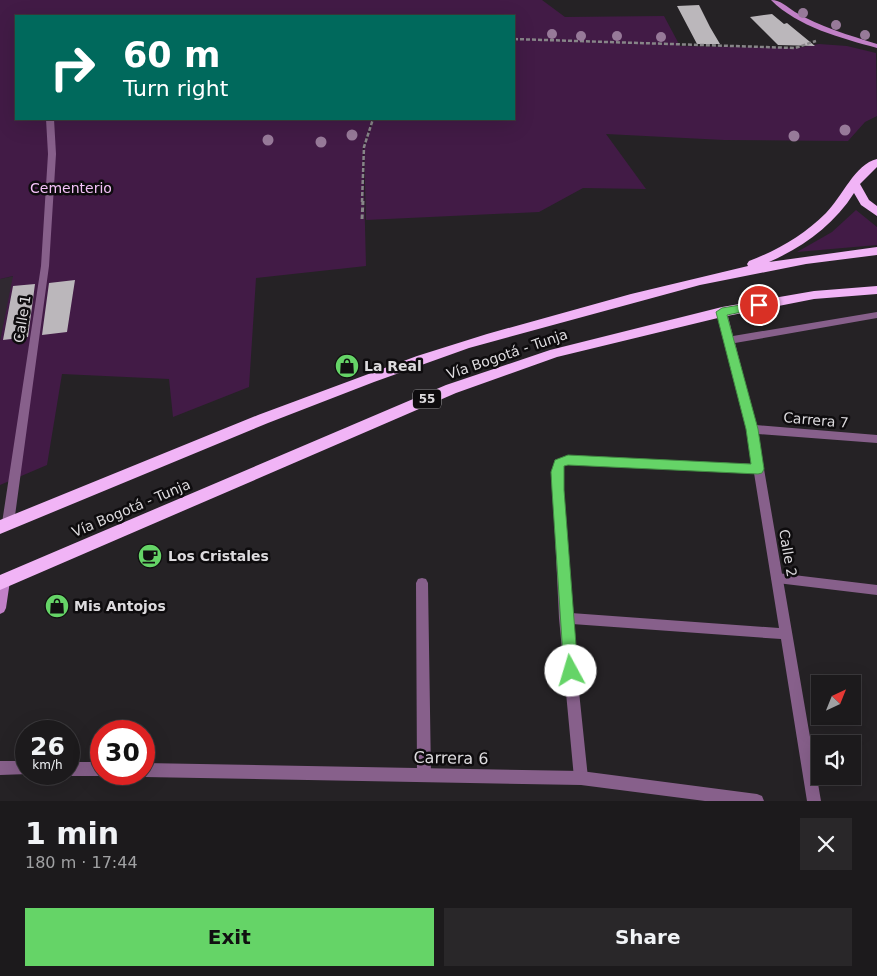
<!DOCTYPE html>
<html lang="en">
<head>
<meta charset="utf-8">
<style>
	body { margin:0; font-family:"DejaVu Sans",sans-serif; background:#292729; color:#f1f3f6; height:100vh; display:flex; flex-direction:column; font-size:19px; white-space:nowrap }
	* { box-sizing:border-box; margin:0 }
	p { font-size:16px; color:#a0a1a3 }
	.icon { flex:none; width:28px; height:28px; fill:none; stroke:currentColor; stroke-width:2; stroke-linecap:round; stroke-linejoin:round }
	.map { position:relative; height:801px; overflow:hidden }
	.side { display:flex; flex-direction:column; background:#1c1a1c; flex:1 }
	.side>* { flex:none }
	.hud { position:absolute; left:15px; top:15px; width:500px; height:105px; border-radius:0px; box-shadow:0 5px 20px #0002,0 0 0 1px #3a383b; background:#00695c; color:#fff; overflow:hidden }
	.needle { width:32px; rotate:43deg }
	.tools { position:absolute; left:811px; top:675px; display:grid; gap:10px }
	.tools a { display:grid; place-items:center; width:50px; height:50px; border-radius:0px; background:#1c1a1c; box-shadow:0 5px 20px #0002,0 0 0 1px #3a383b; font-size:25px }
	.speed { position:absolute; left:15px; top:720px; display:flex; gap:10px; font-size:25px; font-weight:700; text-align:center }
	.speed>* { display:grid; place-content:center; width:65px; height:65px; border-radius:50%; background:#1c1a1c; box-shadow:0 5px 20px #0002,0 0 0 1px #3a383b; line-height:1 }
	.speed small { font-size:12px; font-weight:400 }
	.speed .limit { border:8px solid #d22; background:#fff; color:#111 }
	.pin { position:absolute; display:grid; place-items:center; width:42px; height:42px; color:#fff; margin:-21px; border:2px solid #fff; border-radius:50%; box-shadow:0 1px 5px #0007 }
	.me { position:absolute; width:55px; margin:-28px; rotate:354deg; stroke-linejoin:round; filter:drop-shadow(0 0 4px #0008) }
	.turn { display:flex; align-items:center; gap:18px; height:105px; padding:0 25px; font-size:22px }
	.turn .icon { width:65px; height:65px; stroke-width:2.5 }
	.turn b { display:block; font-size:35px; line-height:42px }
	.round { display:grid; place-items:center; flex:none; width:52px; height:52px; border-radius:0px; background:#292729 }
	.overview { display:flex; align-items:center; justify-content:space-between; height:85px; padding:0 25px }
	h1 { font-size:30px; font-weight:800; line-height:38px }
	.cta { display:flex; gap:10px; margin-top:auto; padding:10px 25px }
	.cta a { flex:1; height:58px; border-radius:0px; background:#65d467; color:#111; font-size:20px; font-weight:800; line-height:58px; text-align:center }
	.cta a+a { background:#292729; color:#f1f3f6 }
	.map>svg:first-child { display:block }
	.built { fill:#302931 }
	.green { fill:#421b46 }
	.building { fill:#bbb7bb }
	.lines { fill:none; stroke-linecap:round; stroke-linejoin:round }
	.path-far1 { stroke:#878588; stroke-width:2.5; stroke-dasharray:4 2; stroke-linecap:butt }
	.path { stroke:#878588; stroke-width:3; stroke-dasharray:4.5 2.5; stroke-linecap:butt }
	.service { fill:#87608b; fill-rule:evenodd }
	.minor { fill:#87608b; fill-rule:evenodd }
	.tertiary { fill:#87608b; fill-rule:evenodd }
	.secondary { fill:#c180c7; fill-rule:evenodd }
	.trunk { fill:#f1b4f6; fill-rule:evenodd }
	.tree { fill:#977a99 }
	.route { fill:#65d467; stroke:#428a43 }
	.labels { text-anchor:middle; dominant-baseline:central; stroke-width:5; stroke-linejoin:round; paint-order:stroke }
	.shield { fill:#0e0c0e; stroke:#9f9da0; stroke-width:1 }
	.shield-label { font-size:12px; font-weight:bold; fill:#dddbde }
	.park-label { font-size:14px; fill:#f4c2f8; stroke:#0e0c0e }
	.street-label { font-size:14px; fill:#dddbde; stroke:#0e0c0e }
	.poi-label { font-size:14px; font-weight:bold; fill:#dddbde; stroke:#0e0c0e; text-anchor:start }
	.near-street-label { font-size:16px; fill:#dddbde; stroke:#0e0c0e }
</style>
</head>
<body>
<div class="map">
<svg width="877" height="801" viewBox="0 0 877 801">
	<rect width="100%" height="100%" fill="#252225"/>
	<path class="built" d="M14,276L0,341V279Z"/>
	<path class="green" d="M0,0H542L565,17L664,16L680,46L797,48L819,44L847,46L876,53L877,116L865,122L848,141L724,140L606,134L646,189L583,188L539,212L366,220L364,147L374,119H514V16H16V119H373L363,147L366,266L256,278L249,387L173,417L169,379L62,374L47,465L0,485V341L13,276L0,279Z
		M856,210L877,227V245L797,252L832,232Z"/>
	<path class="building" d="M699,5L710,27L720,44H697L677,6Z
		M772,14L784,24L787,23L815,46L778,45L750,17Z
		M75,280L67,332L42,335L49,283Z
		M35,284L28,337L3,340L13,286Z"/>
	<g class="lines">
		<path class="path-far1" d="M514,39L795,48L816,41
			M362,202L364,147L373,119"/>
		<path class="path" d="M362,219L363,201"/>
		<path class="service" d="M46,119H54L56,154L49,266L14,523L12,526L8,528L4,526L2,523L41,266L48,154Z
			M777,573L877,585V595L777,583L773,582L771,578L773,574Z"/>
		<path class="minor" d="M722,309L727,312L733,336L877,312V318L735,343L756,425L877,435V443L758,434L821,801H807L781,639L572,624L588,778L586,783L581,785L576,783L574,778L559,618L552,472L555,460L568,456L753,464L747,429L717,312ZM568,464L754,473L779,628L571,613L562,472L564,466Z
			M422,578L426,579L428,583L431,775L429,780L424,782L419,780L417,775L416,583L418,579Z"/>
		<path class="tertiary" d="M0,761H26V774H28L0,775Z
			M69,762H101V774H106L101,776H69L64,774H69Z
			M144,763L581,771L757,794L762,796L764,801H705L581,785L144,777L139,774H144Z"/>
		<path class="secondary" d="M771,0C781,0 787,7 795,12C820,27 849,35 877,44V48C841,38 798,27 771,0Z
			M4,576L8,577L10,581L6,608L4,612L0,614V577Z"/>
		<path class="trunk" d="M877,159V167L860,184L869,200L877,206V216L861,205L854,193C834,225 803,247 769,262L877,247V255L806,264L700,285L469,348L374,382L268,423L0,534V520L258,415L417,356L487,334L631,294L748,266L747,264L749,261C778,250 804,235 826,213C842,197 855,164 877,159Z
			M877,286V294L814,299L722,317L557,357L456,393L0,590V575L446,385L550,350L722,307L814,291Z"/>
	</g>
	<g class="tree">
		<circle cx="803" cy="13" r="5"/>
		<circle cx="836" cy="25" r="5"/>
		<circle cx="552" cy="34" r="5"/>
		<circle cx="865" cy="35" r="5"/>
		<circle cx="581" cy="36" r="5"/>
		<circle cx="617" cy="36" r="5"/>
		<circle cx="661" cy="37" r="5"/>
		<circle cx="845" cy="130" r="5.5"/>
		<circle cx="352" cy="135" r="5.5"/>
		<circle cx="794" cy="136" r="5.5"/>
		<circle cx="268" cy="140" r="5.5"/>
		<circle cx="321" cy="142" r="5.5"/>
	</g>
	<path class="route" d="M759,302L764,305L762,308L727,315L758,429L764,469L762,473L758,474L568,465L564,466V490L578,671L576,676L571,678L566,676L564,671L552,490L551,472L555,460L568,455L751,464L746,429L716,312L722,308Z"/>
	<defs>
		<g id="shop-disc" transform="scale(1.25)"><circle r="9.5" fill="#65d467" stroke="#0e0c0e"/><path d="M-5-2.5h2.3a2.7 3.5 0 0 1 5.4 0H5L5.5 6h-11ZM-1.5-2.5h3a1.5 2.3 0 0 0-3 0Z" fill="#111"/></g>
		<g id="cafe-disc" transform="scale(1.25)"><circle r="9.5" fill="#65d467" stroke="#0e0c0e"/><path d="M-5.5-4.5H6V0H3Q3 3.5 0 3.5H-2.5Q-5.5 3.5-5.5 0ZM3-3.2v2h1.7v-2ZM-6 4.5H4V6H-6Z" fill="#111"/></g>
	</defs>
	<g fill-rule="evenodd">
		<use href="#shop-disc" x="347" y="366"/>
		<use href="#cafe-disc" x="150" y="556"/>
		<use href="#shop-disc" x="57" y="606"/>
	</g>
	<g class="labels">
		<rect class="shield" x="413" y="389.5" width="28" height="19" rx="4"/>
		<g class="shield-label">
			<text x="427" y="399">55</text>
		</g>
		<g class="park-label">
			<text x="71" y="188">Cementerio</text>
		</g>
		<g class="street-label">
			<text transform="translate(22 319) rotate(-81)">Calle 1</text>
			<text transform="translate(507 354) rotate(-19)">Vía Bogotá - Tunja</text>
			<text transform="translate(816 420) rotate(5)">Carrera 7</text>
			<text transform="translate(131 508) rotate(-23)">Vía Bogotá - Tunja</text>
			<text transform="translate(788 553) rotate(80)">Calle 2</text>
		</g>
		<g class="poi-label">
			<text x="364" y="366">La Real</text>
			<text x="168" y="556">Los Cristales</text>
			<text x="74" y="606">Mis Antojos</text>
		</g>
		<g class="near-street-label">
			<text transform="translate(451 758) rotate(1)">Carrera 6</text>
		</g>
	</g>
</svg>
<div class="tools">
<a><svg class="needle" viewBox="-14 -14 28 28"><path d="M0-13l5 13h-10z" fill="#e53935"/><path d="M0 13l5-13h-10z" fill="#a0a1a3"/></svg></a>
<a><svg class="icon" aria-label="sound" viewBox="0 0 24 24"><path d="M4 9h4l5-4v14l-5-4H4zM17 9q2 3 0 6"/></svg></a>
</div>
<div class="speed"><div>26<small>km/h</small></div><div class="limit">30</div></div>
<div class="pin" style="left:759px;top:305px;background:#d93025"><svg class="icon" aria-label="arrive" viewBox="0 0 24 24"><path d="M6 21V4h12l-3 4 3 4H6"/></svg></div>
<svg class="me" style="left:571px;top:671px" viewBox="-20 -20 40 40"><circle r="19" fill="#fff"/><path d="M0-13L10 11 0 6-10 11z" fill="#65d467"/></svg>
<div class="hud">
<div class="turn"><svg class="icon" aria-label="right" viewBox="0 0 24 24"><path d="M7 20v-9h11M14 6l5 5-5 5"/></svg><div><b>60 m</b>Turn right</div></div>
</div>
</div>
<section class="side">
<div class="overview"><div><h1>1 min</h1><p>180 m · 17:44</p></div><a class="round"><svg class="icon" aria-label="close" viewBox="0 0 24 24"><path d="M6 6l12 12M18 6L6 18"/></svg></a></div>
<div class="cta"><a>Exit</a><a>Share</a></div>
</section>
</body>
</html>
